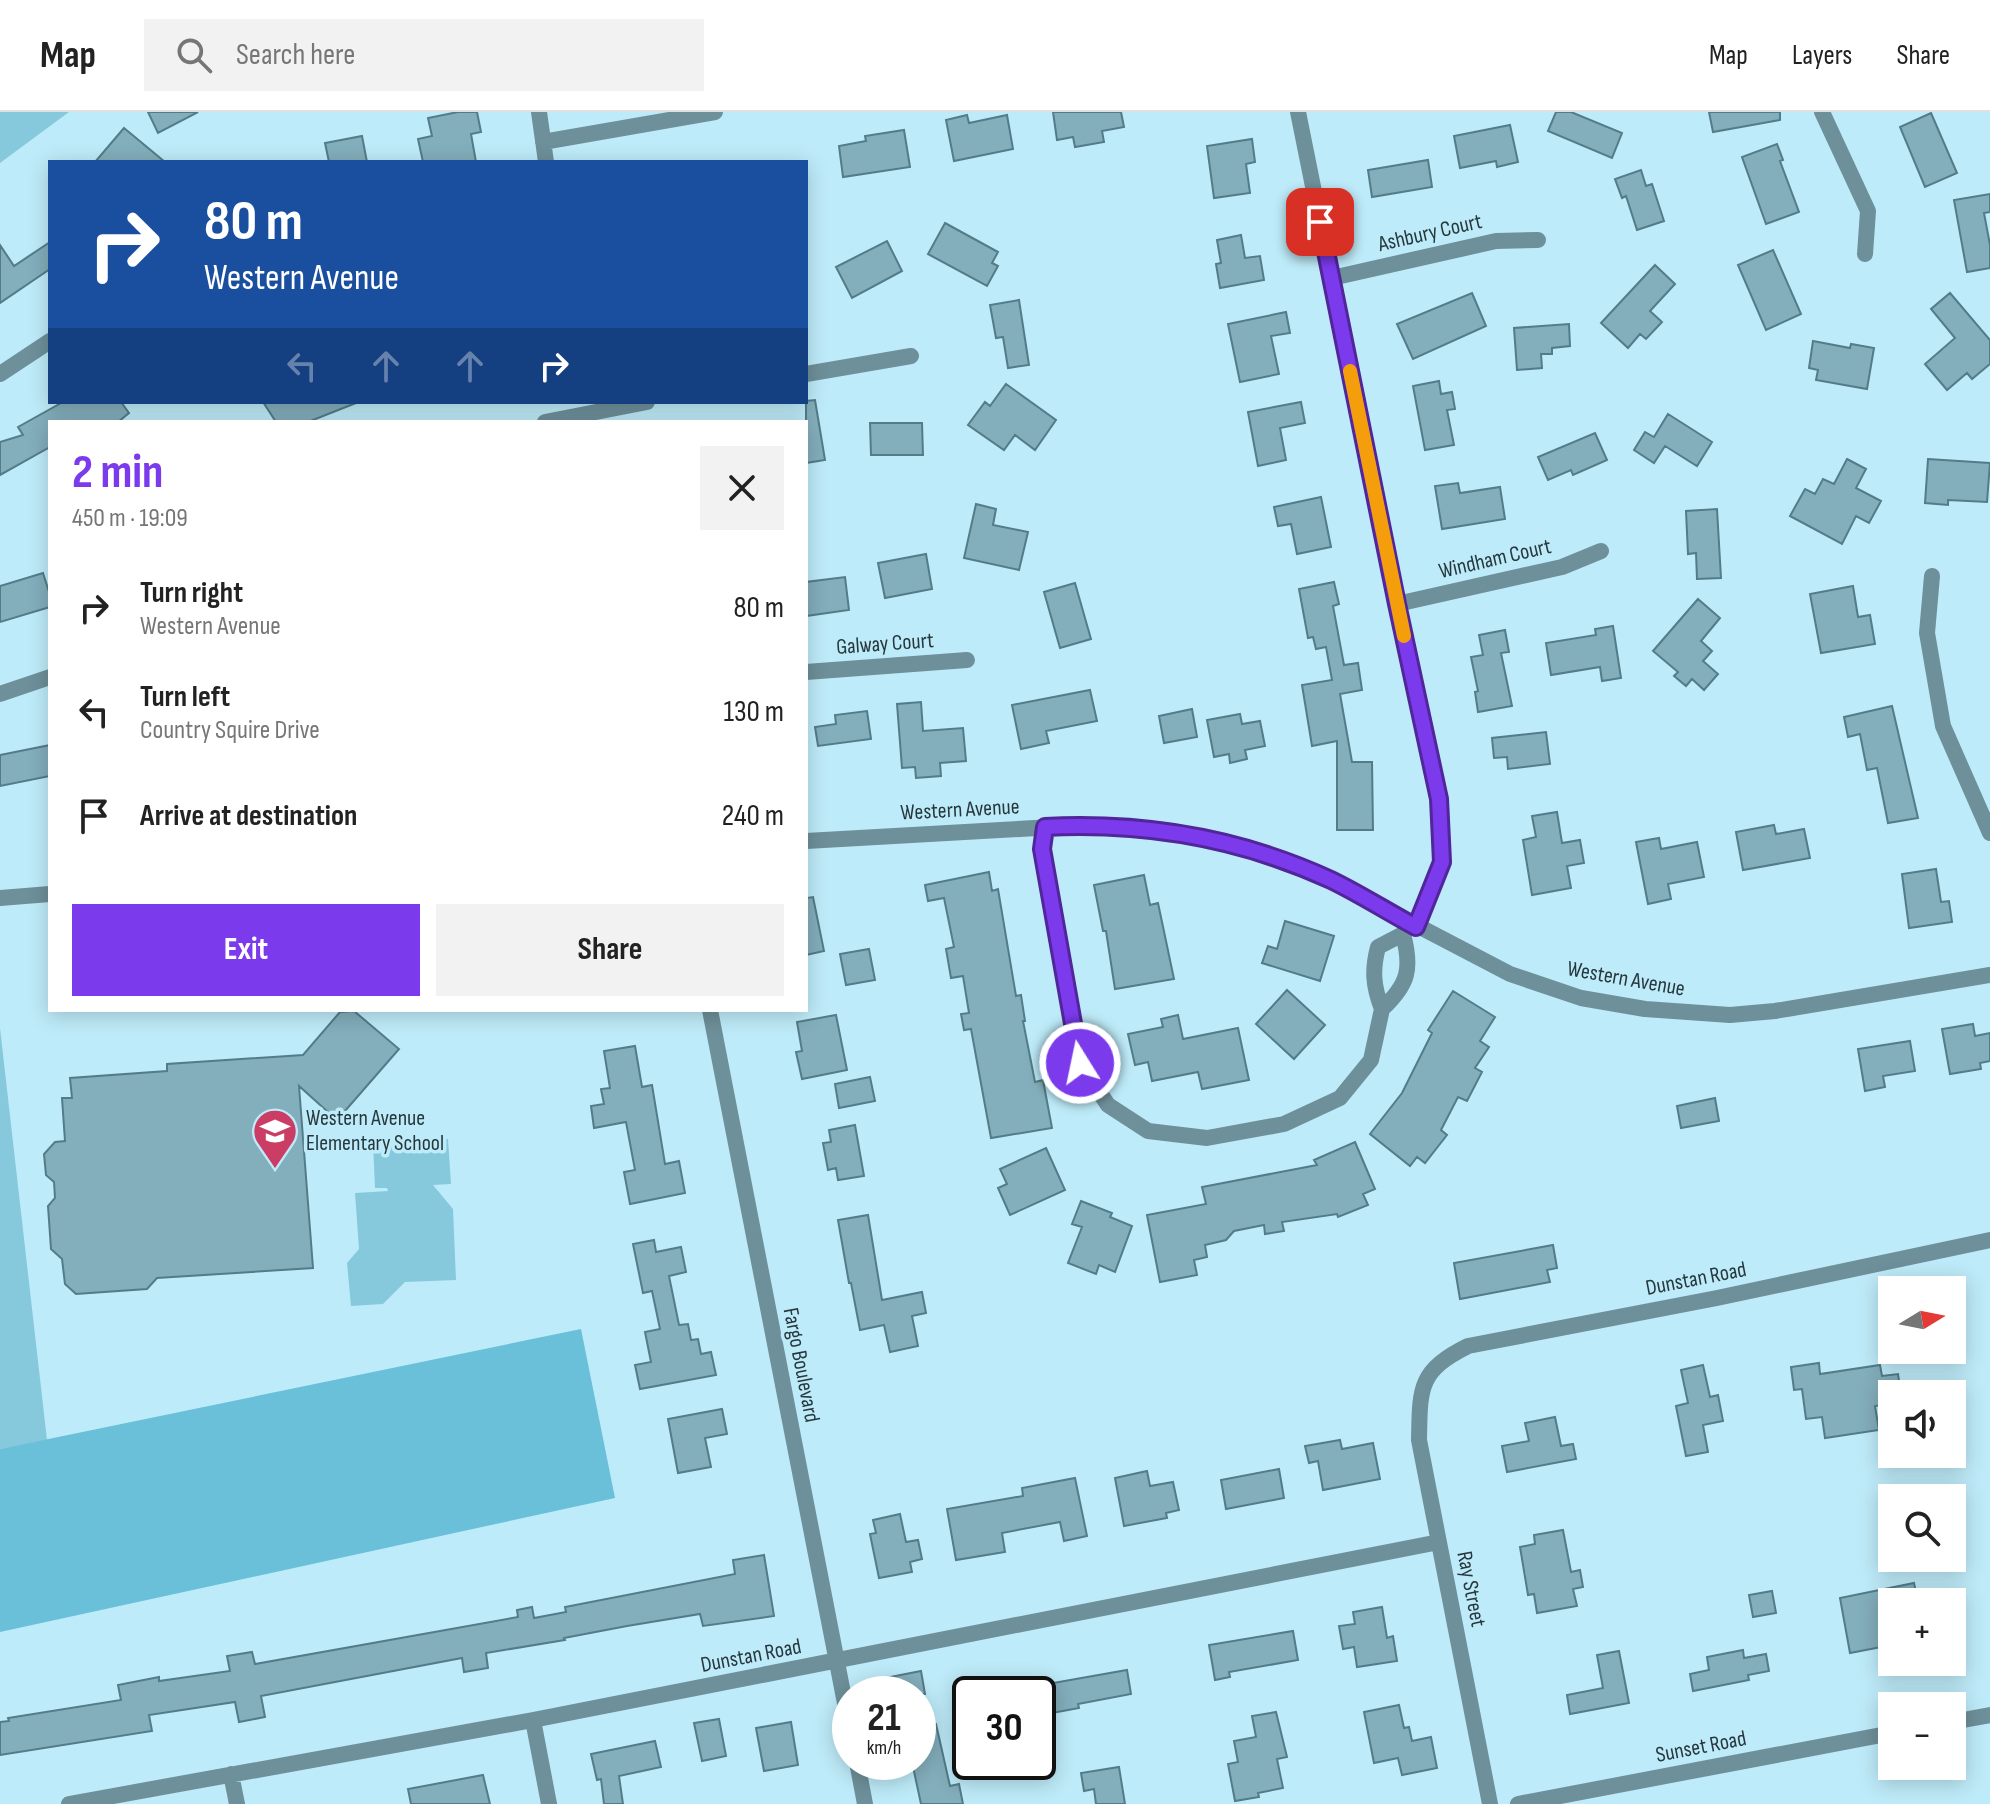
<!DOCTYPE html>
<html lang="en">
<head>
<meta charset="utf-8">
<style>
	body { margin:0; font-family:"Sofia Sans Condensed",sans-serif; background:#f2f2f2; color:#222; height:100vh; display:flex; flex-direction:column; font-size:30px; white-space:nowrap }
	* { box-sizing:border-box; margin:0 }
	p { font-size:26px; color:#767676 }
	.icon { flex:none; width:44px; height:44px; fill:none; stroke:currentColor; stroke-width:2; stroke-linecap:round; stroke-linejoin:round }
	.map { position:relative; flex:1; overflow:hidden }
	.side { position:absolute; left:48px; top:308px; width:760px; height:592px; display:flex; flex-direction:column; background:#fff; border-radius:0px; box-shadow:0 4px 20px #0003 }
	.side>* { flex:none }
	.banner { position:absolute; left:48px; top:48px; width:760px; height:244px; border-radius:0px; box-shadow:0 4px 20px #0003; background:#1a4fa0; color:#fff; overflow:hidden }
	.needle { width:52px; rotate:80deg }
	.fabs { position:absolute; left:1878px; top:1164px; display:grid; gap:16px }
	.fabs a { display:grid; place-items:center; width:88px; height:88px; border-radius:0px; background:#fff; box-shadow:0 4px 20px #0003; font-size:40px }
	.speed { position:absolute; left:832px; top:1564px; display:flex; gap:16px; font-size:40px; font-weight:700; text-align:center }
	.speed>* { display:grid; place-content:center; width:104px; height:104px; border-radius:50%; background:#fff; box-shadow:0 4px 20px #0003; line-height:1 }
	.speed small { font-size:20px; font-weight:400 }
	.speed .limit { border:4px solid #111; border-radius:12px; background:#fff; color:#111 }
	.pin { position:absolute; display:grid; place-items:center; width:68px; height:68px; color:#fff; margin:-34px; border-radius:16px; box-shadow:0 4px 12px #0006 }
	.me { position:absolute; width:88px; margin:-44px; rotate:350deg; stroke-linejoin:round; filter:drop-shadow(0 0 6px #0008) }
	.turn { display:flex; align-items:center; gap:28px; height:168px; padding:0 24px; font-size:36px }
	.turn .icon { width:104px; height:104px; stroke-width:2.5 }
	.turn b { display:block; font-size:56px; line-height:68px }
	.lanes { display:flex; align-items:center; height:76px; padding:0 24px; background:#0003; justify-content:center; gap:40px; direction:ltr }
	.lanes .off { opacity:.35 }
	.round { display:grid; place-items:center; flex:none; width:84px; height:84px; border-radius:0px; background:#f2f2f2 }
	.head { display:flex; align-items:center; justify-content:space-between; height:136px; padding:0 24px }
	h1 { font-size:48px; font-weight:700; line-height:60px; color:#7c3aed }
	.cta { display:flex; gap:16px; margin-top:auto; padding:16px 24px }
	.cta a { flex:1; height:92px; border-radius:0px; background:#7c3aed; color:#fff; font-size:32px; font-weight:700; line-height:92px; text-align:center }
	.cta a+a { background:#f2f2f2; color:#222 }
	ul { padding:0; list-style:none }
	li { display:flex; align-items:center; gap:24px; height:104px; padding:0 24px }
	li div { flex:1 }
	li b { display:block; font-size:30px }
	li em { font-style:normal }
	header { display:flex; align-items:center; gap:48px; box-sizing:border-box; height:112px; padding:0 40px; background:#fff; border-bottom:2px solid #e0e0e0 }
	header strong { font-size:38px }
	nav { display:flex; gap:44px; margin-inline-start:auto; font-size:28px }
	.search { width:560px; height:72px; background:#f2f2f2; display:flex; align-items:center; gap:20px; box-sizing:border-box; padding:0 28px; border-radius:0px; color:#767676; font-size:30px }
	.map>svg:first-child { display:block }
	.green { fill:#86c9dd }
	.forest { fill:#69c0d8 }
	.building { fill:#83aebb; stroke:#537c88; stroke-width:2 }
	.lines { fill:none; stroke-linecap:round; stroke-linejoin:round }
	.street { stroke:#6e909a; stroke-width:16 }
	.route-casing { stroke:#51269a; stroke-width:20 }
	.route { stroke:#7c3aed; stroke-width:14 }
	.slow { stroke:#f59e0b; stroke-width:14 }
	.labels { text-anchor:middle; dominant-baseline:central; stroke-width:7; stroke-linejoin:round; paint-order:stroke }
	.street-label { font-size:22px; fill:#26383d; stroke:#beebf9 }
	.poi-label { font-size:22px; fill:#26383d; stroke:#beebf9; text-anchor:start }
</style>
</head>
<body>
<header>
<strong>Map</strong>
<div class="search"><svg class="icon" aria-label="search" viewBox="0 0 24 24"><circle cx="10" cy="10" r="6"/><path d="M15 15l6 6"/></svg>Search here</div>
<nav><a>Map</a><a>Layers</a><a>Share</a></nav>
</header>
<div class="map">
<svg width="1990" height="1692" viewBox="0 0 1990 1692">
	<rect width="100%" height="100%" fill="#beebf9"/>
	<path class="green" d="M0,0H69L0,51Z
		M0,916L47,1328L0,1337Z
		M448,1027L451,1072L433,1073L453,1097L456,1168L405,1170L383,1192L351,1194L347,1151L359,1137L355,1081L388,1079L387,1076H375L373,1032Z"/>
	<path class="forest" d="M581,1217L615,1386L0,1520V1337Z"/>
	<path class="building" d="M148,0H198L158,21Z
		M458,0H477L481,20L471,22L476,50H423L418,27L432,24L428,6Z
		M1053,0H1121L1124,15L1102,19L1104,30L1075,35L1073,25L1057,28Z
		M1556,0H1571L1622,21L1612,46L1548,19Z
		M1709,0H1780V8L1713,20Z
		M1931,1L1957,61L1925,75L1900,15Z
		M967,3L969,11L1007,3L1013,37L954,49L946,8Z
		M1510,13L1518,50L1497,55L1496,49L1460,56L1454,24Z
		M124,16L165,50H95Z
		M904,18L910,55L843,65L839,34L866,29L865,24Z
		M362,24L367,50H329L325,31Z
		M1252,27L1255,50L1246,52L1250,81L1214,86L1207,34Z
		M1777,32L1783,48L1780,49L1799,100L1766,112L1742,45Z
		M1428,48L1432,75L1372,85L1368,58Z
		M1641,58L1646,74L1652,72L1664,109L1637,118L1626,84L1622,86L1615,67Z
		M1990,82V100L1984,101L1990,133V156L1967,160L1954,88Z
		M945,111L998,140L992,151L998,154L987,174L928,142Z
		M1241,123L1245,146L1260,144L1264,168L1220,176L1216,152L1221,151L1217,128Z
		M887,129L902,159L852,186L836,155Z
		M50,130V157L0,191V133L14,154Z
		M1773,138L1801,202L1766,218L1738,153Z
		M1655,153L1675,172L1650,199L1662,210L1646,227L1640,222L1628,236L1601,211Z
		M1472,181L1486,214L1413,247L1397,212Z
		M1950,181L1990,228V252L1972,267L1967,261L1947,278L1925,252L1955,226L1931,197Z
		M1019,188L1029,253L1008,256L1003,225L996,226L990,193Z
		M1286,200L1290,221L1271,224L1279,262L1240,270L1228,212Z
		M1569,212L1570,234L1552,236V242H1541L1542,256L1517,258L1514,216Z
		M1813,229L1850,236L1851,232L1874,236L1867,277L1816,268L1818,258L1809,256Z
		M1439,269L1441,282L1452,280L1455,297L1447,298L1454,333L1425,338L1413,274Z
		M1006,272L1056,308L1035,338L1015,323L1004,338L968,313L985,290L990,294Z
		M815,288L825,348L806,351V289Z
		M63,290H121L129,301L118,310H50V335L0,363V330L23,323L18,315Z
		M263,290H356V291L308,310H276Z
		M1301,290L1305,311L1280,316L1286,348L1258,354L1248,300Z
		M1668,302L1712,330L1697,354L1665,334L1654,351L1634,338L1645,320L1654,325Z
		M870,311H922L923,343H871Z
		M1595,321L1607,348L1573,363L1571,358L1548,368L1538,345Z
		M1847,347L1866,357L1856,376L1881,389L1869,411L1856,404L1842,432L1790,404L1805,377L1815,382L1823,367L1834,372Z
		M1928,347L1990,351L1987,390L1948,388V393L1925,391Z
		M1458,371L1460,381L1500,375L1505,407L1442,417L1435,374Z
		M1321,385L1331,435L1297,442L1291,412L1278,414L1274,395Z
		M976,392L996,397L993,413L1028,420L1019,458L964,446Z
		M1717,397L1721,466L1697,467L1696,441L1688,442L1686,399Z
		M926,442L932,477L885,486L878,451Z
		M43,461L50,483V495L0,510V474Z
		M845,465L849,498L806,504V470Z
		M1334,470L1339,492L1333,494L1344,553L1358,551L1362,578L1340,582L1352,650H1372L1373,718H1337V629L1312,634L1302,573L1332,568L1326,535L1316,537L1313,525L1308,526L1299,477Z
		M1075,471L1091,527L1060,536L1044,480Z
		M1853,474L1858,505L1870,503L1875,532L1821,541L1810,482Z
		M1698,487L1720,506L1701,529L1712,539L1703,549L1718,562L1704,578L1692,567L1686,574L1674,564L1678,560L1653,539Z
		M1613,514L1621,566L1602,569L1600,555L1551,563L1546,531L1596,523L1595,517Z
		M1505,518L1509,540L1501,541L1512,594L1478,600L1475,580L1478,579L1471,545L1483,543L1479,523Z
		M1090,578L1097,609L1046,619L1049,631L1021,637L1012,593Z
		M921,590L923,619L963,616L966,649L940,651L941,664L916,666L915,655L902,656L897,592Z
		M1892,594L1918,706L1888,711L1877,656L1867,658L1860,622L1848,625L1844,605Z
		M1192,597L1197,625L1164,631L1159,604Z
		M867,599L871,627L818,634L815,615L836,612L835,603Z
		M1240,602L1242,612L1260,609L1265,634L1245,638L1247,647L1230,651L1229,642L1214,645L1207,608Z
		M1546,620L1550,652L1508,657L1507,645L1494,646L1492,626Z
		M50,633V664L0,674V643Z
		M1557,700L1562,731L1580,728L1584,751L1567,754L1571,776L1532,783L1523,728L1536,725L1532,704Z
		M1774,713L1776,722L1804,717L1810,746L1743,758L1736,720Z
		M1659,726L1661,737L1697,730L1704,765L1668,772L1671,787L1648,792L1636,730Z
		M1936,757L1941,790L1949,789L1952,810L1909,816L1902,762Z
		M989,760L992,779L998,777L1016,884L1021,883L1025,909H1023L1035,970L1043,968L1052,1016L991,1026L971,917L964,918L961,902L969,901L963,864L951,866L946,837L954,835L944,786L928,789L925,773Z
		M1144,763L1150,793L1158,791L1174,867L1115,877L1106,819H1103L1094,773Z
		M813,785L824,839L806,843V786Z
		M1285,809L1334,824L1320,869L1262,851L1268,834L1277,837Z
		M869,837L875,868L846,873L840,842Z
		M1287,878L1325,913L1294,947L1256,912Z
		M1453,879L1495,905L1480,929L1489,935L1475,956L1482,960L1467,989L1458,985L1441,1018L1447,1023L1425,1051L1417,1045L1410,1054L1370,1022L1402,981L1432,921L1428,918Z
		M354,899L399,937L345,999L329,1001L299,974L313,1156L157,1166L147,1177L76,1182L65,1172L62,1147L51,1137L48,1094L55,1086L54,1070L46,1063L44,1042L55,1030L65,1029L62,986H72L70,966L167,959V952L303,943L340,900Z
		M836,903L847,958L802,967L796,940L802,939L797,910Z
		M1178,903L1183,927L1238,916L1249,968L1202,977L1198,960L1152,969L1148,950L1135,953L1128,922L1163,915L1161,907Z
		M1973,912L1975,924L1990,921V949L1980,951L1981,957L1950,962L1942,917Z
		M1910,929L1915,959L1883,964L1885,975L1865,979L1858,937Z
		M635,934L642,975L652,973L665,1052L679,1049L685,1081L630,1092L624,1060L635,1058L626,1010L594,1016L591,994L604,992L601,977L610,976L604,939Z
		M870,965L875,989L839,996L835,972Z
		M1715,986L1719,1009L1681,1016L1677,994Z
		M855,1013L864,1064L838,1068L836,1056L828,1058L823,1031L831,1030L829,1018Z
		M1355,1030L1375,1077L1363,1082L1368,1093L1338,1105L1337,1102L1282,1110L1284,1119L1265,1122L1264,1113L1234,1119L1226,1128L1205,1133L1207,1145L1194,1148L1197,1163L1160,1170L1147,1103L1206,1092L1202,1075L1317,1053L1314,1048Z
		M1046,1036L1065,1078L1010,1103L998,1076L1007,1072L1000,1057Z
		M1081,1089L1112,1101L1110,1105L1132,1114L1115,1160L1099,1153L1096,1162L1068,1151L1082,1115L1072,1112Z
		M868,1103L882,1188L922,1180L926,1201L912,1204L918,1234L890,1240L884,1213L860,1218L851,1171H849L838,1108Z
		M654,1128L656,1140L681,1135L686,1160L669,1164L679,1213L688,1212L691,1228L698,1227L701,1242L711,1240L716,1263L640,1277L635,1253L651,1250L645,1220L660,1217L652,1179L643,1181L633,1132Z
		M1553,1133L1557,1156L1547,1158L1550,1170L1460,1187L1454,1151Z
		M1819,1251L1820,1262L1880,1253L1882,1264L1898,1262L1901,1282H1892V1292L1875,1294L1879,1318L1825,1326L1822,1305L1806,1307L1802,1277L1794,1278L1791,1255Z
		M1703,1253L1710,1285L1718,1283L1723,1309L1703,1313L1708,1340L1686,1344L1676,1294L1688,1291L1681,1258Z
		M722,1297L727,1322L705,1326L711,1355L678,1361L668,1307Z
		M1555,1305L1561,1334L1573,1332L1576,1347L1507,1360L1502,1334L1529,1329L1525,1311Z
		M1340,1328L1342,1337L1373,1331L1380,1367L1323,1378L1318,1349L1309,1351L1305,1334Z
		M1279,1357L1284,1386L1226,1397L1221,1368Z
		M1147,1359L1150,1374L1173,1370L1179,1398L1166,1401L1167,1406L1124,1414L1115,1366Z
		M1075,1366L1087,1424L1064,1429L1060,1410L1002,1421L1005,1440L956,1448L947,1397L1023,1384L1022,1376Z
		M900,1402L906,1430L918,1428L922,1447L910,1450L912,1460L879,1466L870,1422L876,1421L873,1408Z
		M1563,1418L1571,1460L1580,1458L1583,1475L1573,1477L1577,1494L1537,1501L1534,1482L1528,1483L1520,1435L1535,1432L1534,1423Z
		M764,1443L774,1504L703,1514L700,1502L627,1514L564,1526L565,1528L486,1541L488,1556L464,1560L462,1546L261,1584L265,1605L239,1610L235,1590L149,1603L152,1619L0,1643V1610L9,1609L8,1606L121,1588L118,1573L159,1565V1569L230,1559L227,1544L252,1540L255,1552L518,1505L517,1498L532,1495L534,1506L566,1500L565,1495L735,1462L733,1448Z
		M1914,1471L1918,1490H1892V1533L1850,1541L1840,1486Z
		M1772,1479L1776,1501L1753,1505L1749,1483Z
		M1382,1495L1387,1526L1393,1524L1397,1549L1357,1555L1354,1535L1343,1537L1339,1514L1355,1512L1353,1500Z
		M1293,1519L1298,1548L1229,1560L1230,1565L1215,1568L1209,1533Z
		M1743,1538L1744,1546L1766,1542L1769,1559L1748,1563L1749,1568L1693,1579L1690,1562L1709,1558L1707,1545Z
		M1619,1539L1629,1591L1570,1602L1567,1583L1603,1576L1597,1543Z
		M1127,1558L1131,1582L1078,1592L1079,1596L1041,1603L1036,1574Z
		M921,1559L925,1582H883L880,1567Z
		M1399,1593L1404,1616L1409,1615L1412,1629L1431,1625L1437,1656L1402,1663L1398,1646L1374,1651L1364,1600Z
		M1276,1600L1287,1645L1277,1647L1283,1676L1258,1681L1259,1685L1235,1689L1228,1652L1238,1650L1234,1629L1256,1625L1252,1604Z
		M719,1607L726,1644L702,1649L694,1611Z
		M791,1610L798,1653L764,1659L756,1616Z
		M936,1612L950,1674L959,1672L963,1692H921L912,1650H918V1616Z
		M655,1629L661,1655L619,1664L623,1692H604L601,1667L597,1668L591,1642Z
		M1119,1655L1125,1692H1096L1094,1677L1084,1679L1081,1661Z
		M483,1663L490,1692H411L408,1677Z"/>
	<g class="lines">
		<path class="street" d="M539,0L546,50
			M1298,0L1397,492L1439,687L1442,750L1416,815
			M1822,0L1868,99L1865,142
			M543,30L715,0
			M1332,166L1496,129L1538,128
			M0,262L50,229
			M806,262L911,244
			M545,310L647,290
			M1932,464L1927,521L1943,614L1990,721
			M1397,492L1562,455L1601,439
			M806,560L967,548
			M0,582L50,565
			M1045,715L1042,737L1080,951L1108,993L1148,1019L1207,1026L1284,1012L1340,986L1371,948L1382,897
			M806,729L1089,713L1165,718L1241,735L1330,768L1510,862L1581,886L1645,897L1730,903L1775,899L1990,863
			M0,786L50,782
			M1403,822C1412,856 1409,872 1382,897C1373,874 1372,858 1378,835Z
			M710,898L850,1617
			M533,1608L549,1692
			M1952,1610L1990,1603
			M857,1650L865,1692
			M231,1662L237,1692
			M69,1692L533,1608L1439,1430
			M1490,1692L1419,1328C1420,1276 1418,1259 1468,1234L1717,1186L1990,1128
			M1518,1692L1892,1621"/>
	</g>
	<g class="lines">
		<g class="route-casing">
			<path id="route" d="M1080,951L1042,737L1045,715C1144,710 1240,726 1331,768C1360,782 1388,800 1416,815L1442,750L1439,687L1397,492L1320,110"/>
		</g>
		<use href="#route" class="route"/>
		<path class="slow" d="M1350,259L1404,524"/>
	</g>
	<defs>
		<g id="school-pin" transform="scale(2.3)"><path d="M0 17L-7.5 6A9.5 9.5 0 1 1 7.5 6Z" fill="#cc3d65" stroke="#beebf9"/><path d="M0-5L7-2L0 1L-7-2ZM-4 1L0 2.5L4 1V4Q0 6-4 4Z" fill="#fff"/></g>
	</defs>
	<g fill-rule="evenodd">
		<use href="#school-pin" x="275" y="1019"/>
	</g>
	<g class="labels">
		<g class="street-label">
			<text transform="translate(1430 121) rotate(-13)">Ashbury Court</text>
			<text transform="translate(1495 447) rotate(-13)">Windham Court</text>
			<text transform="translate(885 532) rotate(-4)">Galway Court</text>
			<text transform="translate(960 698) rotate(-3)">Western Avenue</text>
			<text transform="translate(1626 867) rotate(10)">Western Avenue</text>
			<text transform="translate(1696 1167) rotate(-11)">Dunstan Road</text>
			<text transform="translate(801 1253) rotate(79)">Fargo Boulevard</text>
			<text transform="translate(1471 1477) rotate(79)">Ray Street</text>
			<text transform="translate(751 1544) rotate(-11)">Dunstan Road</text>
			<text transform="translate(1701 1635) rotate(-11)">Sunset Road</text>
		</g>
		<g class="poi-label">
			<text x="306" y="1006">Western Avenue<tspan x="306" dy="25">Elementary School</tspan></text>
		</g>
	</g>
</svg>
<div class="fabs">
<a><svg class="needle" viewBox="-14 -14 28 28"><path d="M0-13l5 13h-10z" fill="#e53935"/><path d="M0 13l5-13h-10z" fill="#767676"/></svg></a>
<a><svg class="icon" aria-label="sound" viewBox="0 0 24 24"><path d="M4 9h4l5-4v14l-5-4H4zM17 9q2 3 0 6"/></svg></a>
<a><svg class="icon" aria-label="search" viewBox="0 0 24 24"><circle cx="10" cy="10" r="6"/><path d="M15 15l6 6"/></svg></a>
<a>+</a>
<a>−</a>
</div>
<div class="speed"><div>21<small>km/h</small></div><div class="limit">30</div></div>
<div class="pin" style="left:1320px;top:110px;background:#d93025"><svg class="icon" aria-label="arrive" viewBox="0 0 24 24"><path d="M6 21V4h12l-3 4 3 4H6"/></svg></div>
<svg class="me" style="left:1080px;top:951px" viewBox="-20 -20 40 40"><circle r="17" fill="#7c3aed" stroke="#fff" stroke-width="3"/><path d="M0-11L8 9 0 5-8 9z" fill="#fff"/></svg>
<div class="banner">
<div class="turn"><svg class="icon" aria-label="right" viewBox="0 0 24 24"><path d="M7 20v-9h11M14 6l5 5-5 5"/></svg><div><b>80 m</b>Western Avenue</div></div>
<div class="lanes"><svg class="icon off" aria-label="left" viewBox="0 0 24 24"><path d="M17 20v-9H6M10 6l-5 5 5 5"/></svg><svg class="icon off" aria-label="ahead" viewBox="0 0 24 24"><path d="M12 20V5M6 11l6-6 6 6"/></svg><svg class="icon off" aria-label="ahead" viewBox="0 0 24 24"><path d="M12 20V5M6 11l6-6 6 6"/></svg><svg class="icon" aria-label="right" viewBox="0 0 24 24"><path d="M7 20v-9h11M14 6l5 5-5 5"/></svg></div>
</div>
<section class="side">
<div class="head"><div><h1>2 min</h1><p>450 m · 19:09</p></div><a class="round"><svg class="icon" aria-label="close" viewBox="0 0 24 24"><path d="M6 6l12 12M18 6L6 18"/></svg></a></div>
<ul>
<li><svg class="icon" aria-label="right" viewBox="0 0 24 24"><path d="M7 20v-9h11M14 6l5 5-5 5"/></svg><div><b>Turn right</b><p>Western Avenue</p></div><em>80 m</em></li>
<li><svg class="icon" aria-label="left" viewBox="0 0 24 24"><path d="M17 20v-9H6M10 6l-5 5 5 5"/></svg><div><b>Turn left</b><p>Country Squire Drive</p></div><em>130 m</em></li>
<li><svg class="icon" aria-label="arrive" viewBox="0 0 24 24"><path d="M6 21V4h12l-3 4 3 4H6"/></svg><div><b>Arrive at destination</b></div><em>240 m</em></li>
</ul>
<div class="cta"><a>Exit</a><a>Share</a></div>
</section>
</div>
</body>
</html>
